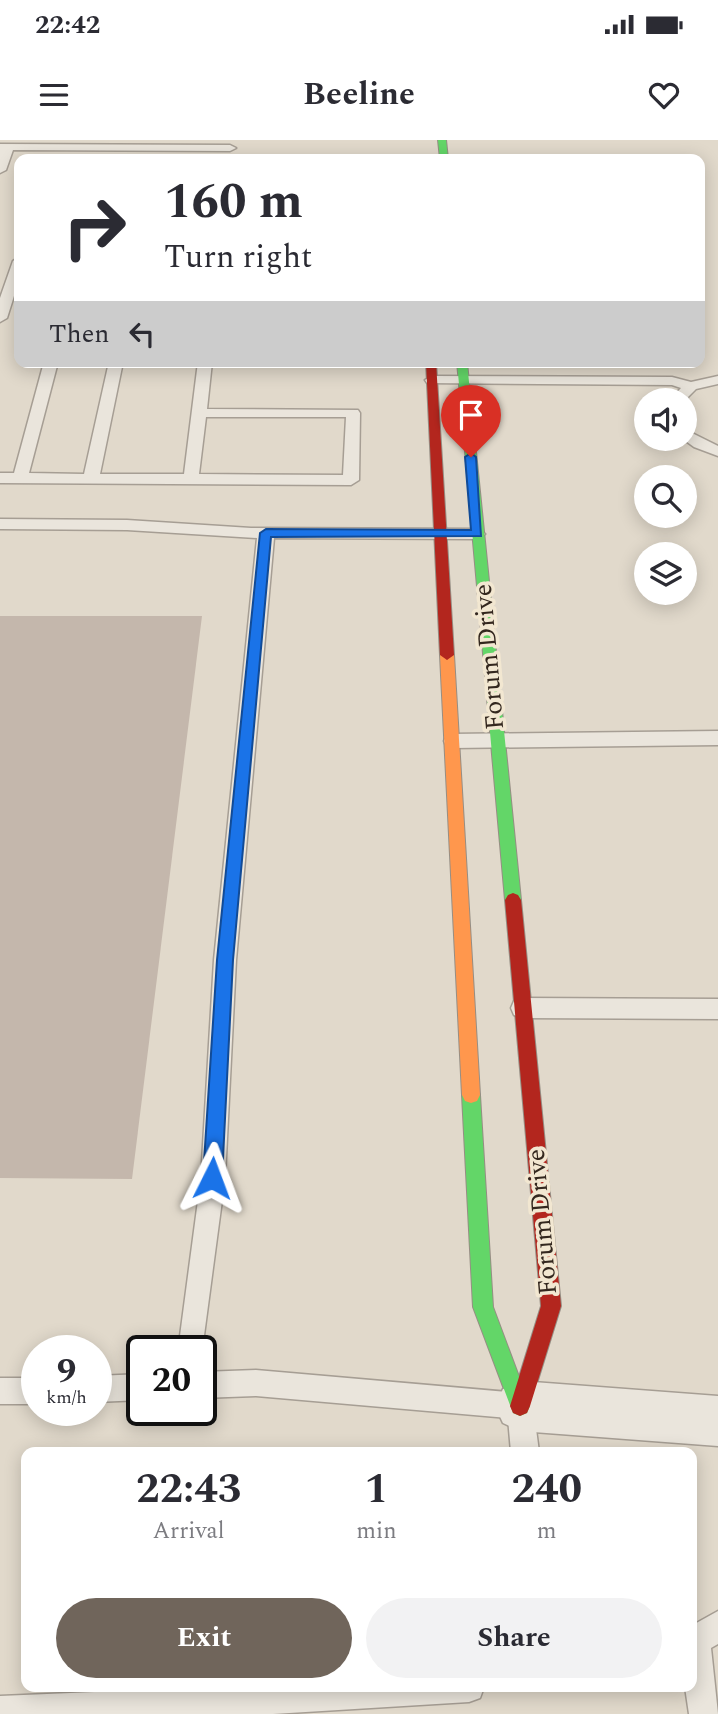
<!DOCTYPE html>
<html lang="en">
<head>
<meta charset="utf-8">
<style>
	body { margin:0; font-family:Spectral,serif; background:#f2f2f3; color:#2b2b33; height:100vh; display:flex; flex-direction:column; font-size:26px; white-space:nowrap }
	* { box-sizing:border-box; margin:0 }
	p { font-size:23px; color:#7c7c81 }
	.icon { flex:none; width:38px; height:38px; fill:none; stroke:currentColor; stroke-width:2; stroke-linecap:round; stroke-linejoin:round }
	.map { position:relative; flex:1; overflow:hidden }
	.details { position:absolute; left:21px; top:1307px; width:676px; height:245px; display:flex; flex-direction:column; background:#fff; border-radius:14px; box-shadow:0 4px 18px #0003 }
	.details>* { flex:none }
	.guide { position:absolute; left:14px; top:14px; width:691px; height:214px; border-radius:14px; box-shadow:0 4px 18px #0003; background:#fff; color:#2b2b33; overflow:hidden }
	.buttons { position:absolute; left:634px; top:248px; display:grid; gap:14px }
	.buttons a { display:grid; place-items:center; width:63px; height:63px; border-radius:50%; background:#fff; box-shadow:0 4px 18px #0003; font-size:35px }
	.speed { position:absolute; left:21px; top:1195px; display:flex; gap:14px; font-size:35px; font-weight:700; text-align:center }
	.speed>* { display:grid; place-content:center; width:91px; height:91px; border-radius:50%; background:#fff; box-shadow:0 4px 18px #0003; line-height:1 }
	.speed small { font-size:18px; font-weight:400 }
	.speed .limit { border:4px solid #111; border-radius:10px; background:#fff; color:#111 }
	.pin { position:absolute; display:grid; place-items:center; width:60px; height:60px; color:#fff; margin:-72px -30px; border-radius:50% 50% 50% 0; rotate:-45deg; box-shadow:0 0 7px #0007 }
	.pin .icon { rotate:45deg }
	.me { position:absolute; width:77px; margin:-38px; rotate:3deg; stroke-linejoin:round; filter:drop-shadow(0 0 5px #0008) }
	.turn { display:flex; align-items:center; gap:24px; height:147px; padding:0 35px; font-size:32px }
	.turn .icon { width:91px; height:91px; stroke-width:2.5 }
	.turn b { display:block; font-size:49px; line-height:60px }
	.then { display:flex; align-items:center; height:66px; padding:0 35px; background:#0003; gap:14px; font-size:26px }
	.eta { display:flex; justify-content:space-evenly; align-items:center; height:119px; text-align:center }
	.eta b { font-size:42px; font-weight:700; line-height:49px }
	.button { display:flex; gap:14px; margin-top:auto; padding:14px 35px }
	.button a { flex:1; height:80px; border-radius:42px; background:#70655b; color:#fff; font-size:28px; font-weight:700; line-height:80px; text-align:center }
	.button a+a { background:#f2f2f3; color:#2b2b33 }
	.status { display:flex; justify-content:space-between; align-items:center; height:49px; padding:0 35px; background:#fff; direction:ltr }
	.status svg { height:19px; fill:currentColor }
	header { display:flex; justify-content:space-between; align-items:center; height:91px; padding:0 35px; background:#fff; font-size:32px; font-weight:700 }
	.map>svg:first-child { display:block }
	.building { fill:#c4b7ac }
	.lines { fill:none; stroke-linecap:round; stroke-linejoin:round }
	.lane-casing { stroke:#a69e94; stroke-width:3 }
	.street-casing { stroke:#a69e94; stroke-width:3 }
	.fast-casing { stroke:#968e84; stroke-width:2 }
	.slow-casing { stroke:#968e84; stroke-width:2 }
	.jam-casing { stroke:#968e84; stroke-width:2 }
	.lane { fill:#eae5dc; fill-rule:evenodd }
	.street { fill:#eae5dc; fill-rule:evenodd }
	.fast { fill:#63d668; fill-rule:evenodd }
	.slow { fill:#ff974d; fill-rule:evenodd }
	.jam { fill:#b3261e; fill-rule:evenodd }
	.route { fill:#1a73e8; stroke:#114b97; stroke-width:2 }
	.labels { text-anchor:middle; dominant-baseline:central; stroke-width:7; stroke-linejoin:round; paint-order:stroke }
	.street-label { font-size:26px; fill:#33271e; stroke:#f2e7d1 }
</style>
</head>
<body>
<div class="status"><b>22:42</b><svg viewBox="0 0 49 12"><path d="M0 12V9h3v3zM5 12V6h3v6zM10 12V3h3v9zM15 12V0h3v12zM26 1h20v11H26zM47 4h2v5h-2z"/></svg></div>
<header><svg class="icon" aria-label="menu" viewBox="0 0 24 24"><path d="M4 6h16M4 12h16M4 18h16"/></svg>Beeline<svg class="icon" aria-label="heart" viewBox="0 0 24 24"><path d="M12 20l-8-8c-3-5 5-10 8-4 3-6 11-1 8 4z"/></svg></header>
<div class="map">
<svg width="718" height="1574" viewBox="0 0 718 1574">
	<rect width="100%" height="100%" fill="#e1d9cb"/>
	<path class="building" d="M0,476H202L132,1039L0,1038Z"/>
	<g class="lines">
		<g class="lane-casing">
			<path id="lane" d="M0,4L230,5L236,8L230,11L13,10L6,30L0,33Z
				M19,117V140L7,178L0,182V158L13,121Z
				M44,222H58L29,333L84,334L109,222H123L100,334H184L198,222H212L207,269L358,270L360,273L359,340L351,345L0,343V333H14ZM206,277H346L343,335L199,334Z
				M432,236L672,237L691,242L718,236V244L696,249L684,261H669L681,248L672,245L427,243L425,240Z
				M684,289L718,306V316L694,307L683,299Z
				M0,379L127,380L251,388L477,389L485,394L477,399L274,398L236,820L225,1038L201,1218V1211H178L201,1038L214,820L257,398L127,390L0,389Z
				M718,591V605L453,608L446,606L444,601L446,596L453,594Z
				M522,858L718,859V879L522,878L514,875L511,868L514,861Z
				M256,1230L520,1253L530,1256L533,1266L539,1312H511L508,1278L256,1256L201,1258V1232Z
				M142,1234V1260L96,1262V1236Z
				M0,1238H37V1264H0Z
				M718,1471V1504L711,1508L718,1574H689L685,1547H691V1486Z
				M212,1547H484L480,1558L469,1562L273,1574H0V1556Z"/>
		</g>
		<g class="street-casing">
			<path id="street" d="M520,1241L718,1256V1306L520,1291L503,1283L495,1266L503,1249Z"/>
		</g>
		<g class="fast-casing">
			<path id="fast" d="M438,0H446L448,19H440Z
				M457,222H467L521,760L518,765H508L505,760Z
				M471,947L477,949L480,955L493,1167L530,1266L527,1273L520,1276L513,1273L473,1167L462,955L465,949Z"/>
		</g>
		<g class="slow-casing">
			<path id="slow" d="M447,510L454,515L480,955L477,961L471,963L465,961L462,955L440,515Z"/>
		</g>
		<g class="jam-casing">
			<path id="jam" d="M426,222H436L454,515L447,520L440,515Z
				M513,753L518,755L521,760L561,1166L530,1266L527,1273L520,1276L513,1273L510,1266L541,1166L505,760L508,755Z"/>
		</g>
		<use href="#lane" class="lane"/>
		<use href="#street" class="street"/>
		<use href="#fast" class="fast"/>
		<use href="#slow" class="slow"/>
		<use href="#jam" class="jam"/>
	</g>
	<path class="route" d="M471,313L476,317L481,396L271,397L233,820L222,1038L219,1044L212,1047L206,1044L203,1038L217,820L260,393L266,389L471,390L465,317Z"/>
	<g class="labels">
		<g class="street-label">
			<text transform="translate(489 517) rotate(-95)">Forum Drive</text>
			<text transform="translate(542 1082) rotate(-95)">Forum Drive</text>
		</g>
	</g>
</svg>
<div class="buttons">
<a><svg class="icon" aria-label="sound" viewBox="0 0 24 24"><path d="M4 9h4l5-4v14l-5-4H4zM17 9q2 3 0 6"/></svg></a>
<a><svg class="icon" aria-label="search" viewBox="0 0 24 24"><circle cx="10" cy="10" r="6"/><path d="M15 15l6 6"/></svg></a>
<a><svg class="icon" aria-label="layers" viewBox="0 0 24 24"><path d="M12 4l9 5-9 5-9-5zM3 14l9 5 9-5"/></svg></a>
</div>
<div class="speed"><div>9<small>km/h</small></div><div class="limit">20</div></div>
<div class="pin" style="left:471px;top:317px;background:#d93025"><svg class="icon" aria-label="arrive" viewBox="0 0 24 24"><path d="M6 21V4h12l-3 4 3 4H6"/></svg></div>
<svg class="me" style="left:212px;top:1038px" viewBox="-20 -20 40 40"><path d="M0-17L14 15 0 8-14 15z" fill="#1a73e8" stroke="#fff" stroke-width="4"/></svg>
<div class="guide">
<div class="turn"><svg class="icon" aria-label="right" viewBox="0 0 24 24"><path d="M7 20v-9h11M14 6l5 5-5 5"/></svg><div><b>160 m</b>Turn right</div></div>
<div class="then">Then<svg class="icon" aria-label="left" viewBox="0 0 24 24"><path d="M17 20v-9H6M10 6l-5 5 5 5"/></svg></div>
</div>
<section class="details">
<div class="eta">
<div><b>22:43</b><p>Arrival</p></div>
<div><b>1</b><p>min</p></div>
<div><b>240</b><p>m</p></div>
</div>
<div class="button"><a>Exit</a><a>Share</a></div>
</section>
</div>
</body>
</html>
